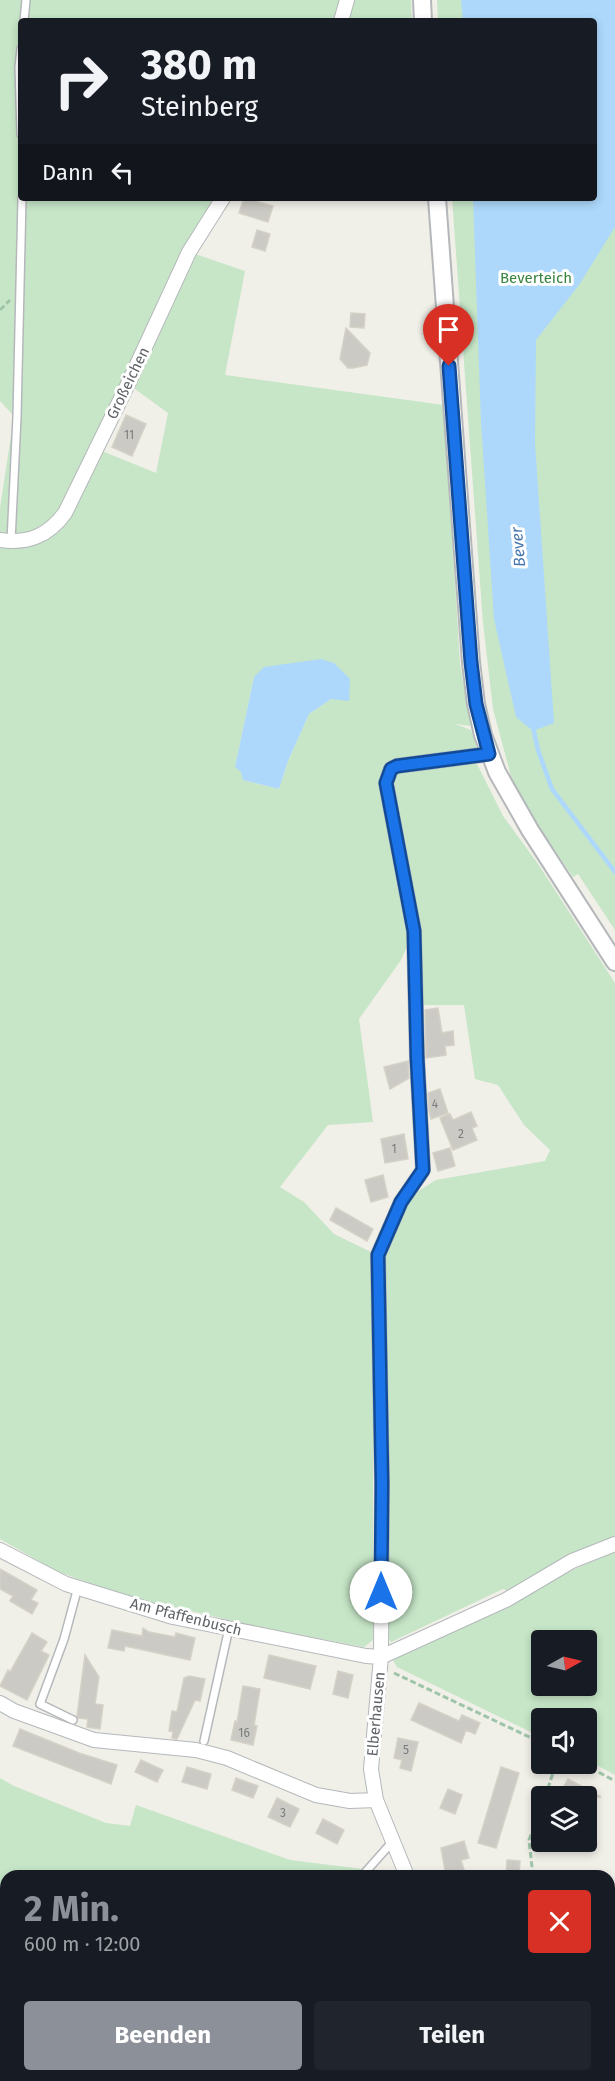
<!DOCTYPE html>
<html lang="de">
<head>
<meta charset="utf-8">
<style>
	body { margin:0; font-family:"Fira Sans",sans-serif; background:#20242c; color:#f1f3f6; height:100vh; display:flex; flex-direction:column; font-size:22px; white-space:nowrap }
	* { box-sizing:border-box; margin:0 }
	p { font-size:20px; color:#9ea1a6 }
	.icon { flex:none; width:33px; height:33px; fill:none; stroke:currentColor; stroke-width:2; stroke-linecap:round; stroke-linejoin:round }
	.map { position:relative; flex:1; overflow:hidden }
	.details { position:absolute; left:0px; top:1870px; width:615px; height:212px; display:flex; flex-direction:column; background:#171b24; border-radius:18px 18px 0 0; box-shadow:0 3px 9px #0003 }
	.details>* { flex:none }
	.hud { position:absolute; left:18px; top:18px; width:579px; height:183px; border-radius:6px; box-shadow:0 3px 9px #0003; background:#171b24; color:#f1f3f6; overflow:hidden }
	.needle { width:39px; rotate:82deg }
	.buttons { position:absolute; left:531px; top:1630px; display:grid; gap:12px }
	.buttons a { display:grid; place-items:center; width:66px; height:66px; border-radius:6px; background:#171b24; box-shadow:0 3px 9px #0003; font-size:30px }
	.pin { position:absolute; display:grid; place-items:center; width:51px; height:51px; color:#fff; margin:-62px -26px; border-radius:50% 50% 50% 0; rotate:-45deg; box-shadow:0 0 6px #0007 }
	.pin .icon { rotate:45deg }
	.me { position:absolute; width:66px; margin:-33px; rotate:0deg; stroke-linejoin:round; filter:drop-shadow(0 0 4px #0008) }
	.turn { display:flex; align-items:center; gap:21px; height:126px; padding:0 24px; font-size:27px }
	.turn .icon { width:78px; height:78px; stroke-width:2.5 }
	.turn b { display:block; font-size:42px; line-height:51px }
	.then { display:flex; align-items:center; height:57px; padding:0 24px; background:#0003; gap:12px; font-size:22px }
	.round { display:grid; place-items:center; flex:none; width:63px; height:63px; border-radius:6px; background:#20242c }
	.head { display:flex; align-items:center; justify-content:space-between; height:102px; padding:0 24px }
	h1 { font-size:36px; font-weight:700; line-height:45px; color:#8c9099 }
	.primary-button { display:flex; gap:12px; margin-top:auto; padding:12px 24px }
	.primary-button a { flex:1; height:69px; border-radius:6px; background:#8c9099; color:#fff; font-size:24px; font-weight:700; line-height:69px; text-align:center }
	.primary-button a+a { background:#20242c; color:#f1f3f6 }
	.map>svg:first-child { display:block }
	.green { fill:#c6e6c7; fill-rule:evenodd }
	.water { fill:#add8fb }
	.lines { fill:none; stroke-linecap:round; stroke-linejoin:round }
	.stream { stroke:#add8fb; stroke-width:4.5 }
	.building { fill:#cccac4; stroke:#d5d1c6; stroke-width:1.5 }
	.service-casing { stroke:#b5b8bb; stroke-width:10 }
	.minor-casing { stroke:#b5b8bb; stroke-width:16 }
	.tertiary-casing { stroke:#b5b8bb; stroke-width:20 }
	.path { stroke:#9ec5a9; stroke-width:3; stroke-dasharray:6 3; stroke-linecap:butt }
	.service { stroke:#fff; stroke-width:7 }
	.minor { stroke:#fff; stroke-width:14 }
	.tertiary { stroke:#fff; stroke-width:16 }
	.route-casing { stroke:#114b97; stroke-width:15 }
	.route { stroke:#1a73e8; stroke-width:10 }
	.labels { text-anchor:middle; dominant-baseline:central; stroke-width:6; stroke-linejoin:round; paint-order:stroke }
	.number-label { font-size:12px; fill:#7a7d7e }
	.park-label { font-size:15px; fill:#39843f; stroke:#fff }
	.street-label { font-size:15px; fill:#5f6367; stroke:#fff }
	.water-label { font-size:16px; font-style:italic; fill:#4978ae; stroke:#fff }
</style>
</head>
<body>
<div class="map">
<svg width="615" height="2081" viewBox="0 0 615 2081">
	<rect width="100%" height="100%" fill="#f0efe8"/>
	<path class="green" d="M0,0H411L412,21H21V198H223L189,252L245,271L225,375L444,405L460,664L471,726L455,724L471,730L477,748L468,753L383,772L394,793L395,775L414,768L469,762L477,764L503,816L538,864L615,983V1536L552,1566L509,1591L503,1589L391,1642L386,1632L387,1284L378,1279V1255L401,1202L436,1180L545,1161L550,1150L524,1125L498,1085L475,1079L464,1005H417L413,933L401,960L359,1019L373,1122L328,1125L280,1187L304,1202L334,1234L373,1253V1640L364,1647L264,1628L126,1596L56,1571L0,1539V508L14,416L0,401ZM128,384L168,413L156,473L102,451ZM254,677L331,699L309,714L288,761L279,789L243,780L242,772L235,767Z
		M437,0H615V930L578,874L573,877L515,791L493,709L483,623L452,198H594V21H438Z
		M615,1550V1775L587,1760L586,1719H542L541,1737L397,1667L393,1660L421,1643ZM542,1641H586V1686H542Z
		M0,1778L14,1786L106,1823L130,1826L136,1805L290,1860L362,1869L356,1876H6V2076H360L371,2081H0Z
		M615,1898V2081H516L518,2076H609V1908Z"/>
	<path class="water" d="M461,0H615V227L579,285L536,340L535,443L554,723L533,731L516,717L494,619L481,422L473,198H594V21H463Z
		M321,659L334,663L350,679L349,701L331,699L309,714L288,761L279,789L243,780L241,772L235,767L254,677L264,667Z
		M379,2076H420L417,2081H397Z"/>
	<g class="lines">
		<path class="stream" d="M533,727L538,750L552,789L615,872
			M0,1953L6,1955
			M220,2076L223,2081"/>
	</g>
	<path class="building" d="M244,198L273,206L268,222L239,213Z
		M257,230L270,234L265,251L252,247Z
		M351,313L365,314L364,328L350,327Z
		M346,328L370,353L367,365L353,368H348L340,359Z
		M126,415L146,424L132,456L112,447Z
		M438,1008L442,1033L453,1031L454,1045L445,1046L446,1055L426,1058L425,1010Z
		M408,1061L409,1078L390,1089L384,1067Z
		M440,1089L448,1113L431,1119L429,1111L428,1093Z
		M471,1112L477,1126L472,1128L477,1140L453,1150L440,1118L450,1114L453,1120Z
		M404,1134L408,1159L385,1163L381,1139Z
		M450,1148L455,1166L438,1171L433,1153Z
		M383,1175L388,1197L371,1202L365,1180Z
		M336,1208L373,1229L367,1241L330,1220Z
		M0,1569L37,1590L31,1600L38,1603L32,1614L10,1601L13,1596L0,1589Z
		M143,1628L149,1632L175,1637L176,1633L195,1638L190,1660L125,1646L124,1651L108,1648L112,1630L142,1636Z
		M32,1633L47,1642L41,1651L49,1655L27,1700L0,1686L8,1670L10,1672Z
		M85,1655L99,1677L95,1704L103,1705L100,1729L87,1727L88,1719L78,1718L77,1716Z
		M269,1655L316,1666L310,1689L264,1678Z
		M338,1671L353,1675L348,1698L333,1694Z
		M189,1676L205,1679L200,1701L195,1700L177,1739H175L172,1738L173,1732L169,1731L172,1711L177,1712L184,1678Z
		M243,1686L260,1689L254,1725L257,1726L253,1745L231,1740L235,1721L237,1722Z
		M419,1703L459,1721L462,1715L480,1723L475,1734L466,1730L461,1743L411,1720Z
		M20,1729L79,1753L117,1765L111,1784L13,1746Z
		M398,1738L418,1742L411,1771L400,1768L402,1760L394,1758Z
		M141,1760L163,1770L157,1782L135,1772Z
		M187,1767L211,1774L207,1789L182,1782Z
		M501,1767L519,1773L496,1848L478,1843Z
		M236,1778L258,1786L253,1798L232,1790Z
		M568,1779L601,1797H558Z
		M448,1789L462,1795L455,1814L440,1808Z
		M277,1798L299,1809L290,1827L268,1817Z
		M323,1819L344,1830L337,1844L316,1833Z
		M464,1841L469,1858L461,1860L466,1876H446L441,1848Z
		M507,1860L520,1861L519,1876H506Z"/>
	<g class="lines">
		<g class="service-casing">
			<path id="service" d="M24,21L26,0
				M21,49L19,67L21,134
				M11,541L17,417L22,198
				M73,1720L40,1704L64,1639L78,1587
				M204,1741L229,1628
				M362,1876L393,1841"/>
		</g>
		<g class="minor-casing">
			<path id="minor" d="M341,21L347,0
				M0,540C28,544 48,536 65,513L128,384L189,252L223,198
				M0,1550L66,1584L173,1617L366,1656L381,1657L506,1600L572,1561L615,1544
				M0,1703L14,1711L94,1740L196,1750L227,1758L316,1795L350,1801L376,1800
				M407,1876L376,1800L371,1769L381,1657L382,1484L378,1255L401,1202L423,1170L417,1057L414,931L386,783L391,769L397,766L489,754"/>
		</g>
		<g class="tertiary-casing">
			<path id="tertiary" d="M422,0L423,21
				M437,198L471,662L476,704L483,735L497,772L530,830L615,962"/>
		</g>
		<path class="path" d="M0,310L10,300
			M394,1673L542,1743
			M583,1764L615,1781
			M545,1797L556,1764
			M533,1876L529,1840L542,1807
			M609,1904L615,1893
			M219,2081L223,2076"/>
		<use href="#service" class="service"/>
		<use href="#minor" class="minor"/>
		<use href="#tertiary" class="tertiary"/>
	</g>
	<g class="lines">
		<g class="route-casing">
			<path id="route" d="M381,1592L382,1484L378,1255L401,1202L423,1170L417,1057L414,931L386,783L391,769L397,766L489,754L476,704L471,662L449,366"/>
		</g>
		<use href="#route" class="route"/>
	</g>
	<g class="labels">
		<g class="number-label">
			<text x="129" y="435">11</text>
			<text x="435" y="1104">4</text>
			<text x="461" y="1134">2</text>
			<text x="394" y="1149">1</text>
			<text x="244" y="1733">16</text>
			<text x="406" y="1750">5</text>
			<text x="283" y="1813">3</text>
		</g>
		<g class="park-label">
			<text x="536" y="278">Beverteich</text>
		</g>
		<g class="street-label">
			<text transform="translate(128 383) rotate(-64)">Großeichen</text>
			<text transform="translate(186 1617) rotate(14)">Am Pfaffenbusch</text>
			<text transform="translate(376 1714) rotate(-85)">Elberhausen</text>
		</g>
		<g class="water-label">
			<text transform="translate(518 547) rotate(-95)">Bever</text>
		</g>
	</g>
</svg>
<div class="buttons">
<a><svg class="needle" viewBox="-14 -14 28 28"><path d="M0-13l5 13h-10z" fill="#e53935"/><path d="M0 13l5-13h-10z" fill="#9ea1a6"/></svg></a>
<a><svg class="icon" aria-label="sound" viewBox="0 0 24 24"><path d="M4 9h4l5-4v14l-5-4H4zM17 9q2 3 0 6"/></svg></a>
<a><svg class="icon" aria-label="layers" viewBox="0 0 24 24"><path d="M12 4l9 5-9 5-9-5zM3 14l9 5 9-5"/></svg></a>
</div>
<div class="pin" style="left:449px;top:366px;background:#d93025"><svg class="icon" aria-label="arrive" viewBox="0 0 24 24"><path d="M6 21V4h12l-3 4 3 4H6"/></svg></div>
<svg class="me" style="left:381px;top:1592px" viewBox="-20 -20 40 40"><circle r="19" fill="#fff"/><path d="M0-13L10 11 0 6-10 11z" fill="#1a73e8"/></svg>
<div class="hud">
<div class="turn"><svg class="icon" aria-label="right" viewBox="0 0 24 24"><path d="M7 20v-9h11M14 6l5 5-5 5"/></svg><div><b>380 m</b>Steinberg</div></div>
<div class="then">Dann<svg class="icon" aria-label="left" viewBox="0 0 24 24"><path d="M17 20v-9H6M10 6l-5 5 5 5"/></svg></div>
</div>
<section class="details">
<div class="head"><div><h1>2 Min.</h1><p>600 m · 12:00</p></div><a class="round" style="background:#d93025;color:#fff"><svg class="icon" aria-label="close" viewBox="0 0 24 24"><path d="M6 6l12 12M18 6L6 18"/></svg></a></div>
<div class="primary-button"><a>Beenden</a><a>Teilen</a></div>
</section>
</div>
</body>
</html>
